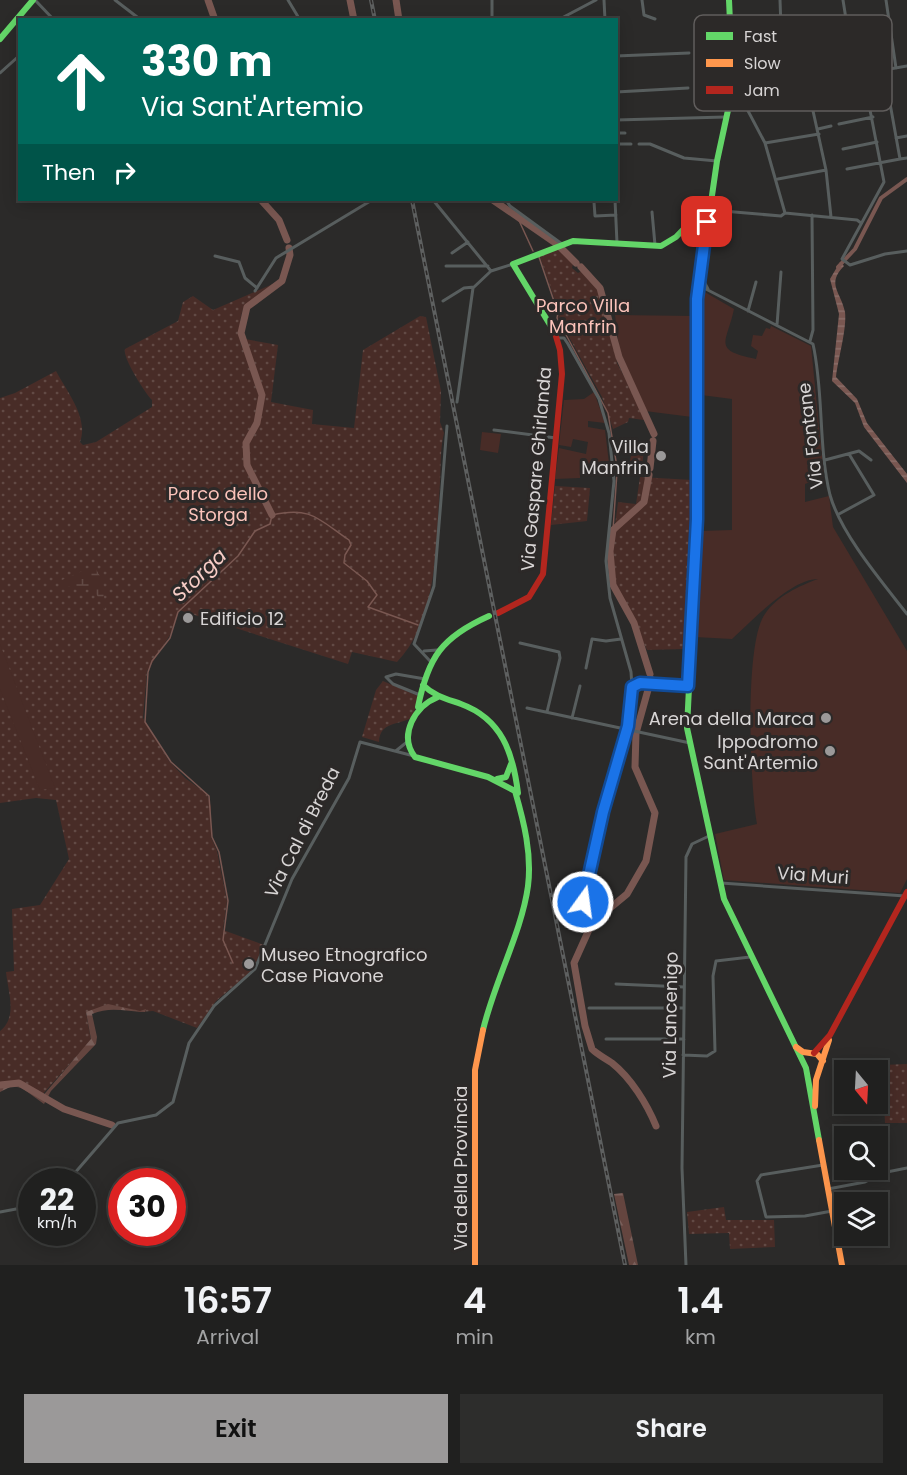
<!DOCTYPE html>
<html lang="en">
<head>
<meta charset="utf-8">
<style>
	body { margin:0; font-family:Poppins,sans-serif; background:#2d2d2c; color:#f1f3f6; height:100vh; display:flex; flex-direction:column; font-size:22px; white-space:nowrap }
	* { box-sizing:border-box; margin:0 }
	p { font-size:20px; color:#a2a3a4 }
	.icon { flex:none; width:33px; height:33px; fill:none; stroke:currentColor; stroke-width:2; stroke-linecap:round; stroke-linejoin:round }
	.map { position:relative; height:1265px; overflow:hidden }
	.sheet { display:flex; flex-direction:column; background:#20201f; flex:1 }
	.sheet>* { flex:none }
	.guide { position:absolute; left:18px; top:18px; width:600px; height:183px; border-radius:0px; box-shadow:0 3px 15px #0003,0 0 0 2px #3d3e3d; background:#00695c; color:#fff; overflow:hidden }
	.needle { width:39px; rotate:162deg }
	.fabs { position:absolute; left:834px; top:1060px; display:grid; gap:12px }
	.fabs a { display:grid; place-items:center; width:54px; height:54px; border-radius:0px; background:#20201f; box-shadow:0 3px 15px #0003,0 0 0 2px #3d3e3d; font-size:30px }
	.speed { position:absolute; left:18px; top:1168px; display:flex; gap:12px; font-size:30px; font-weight:700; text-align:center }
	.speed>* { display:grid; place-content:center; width:78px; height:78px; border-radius:50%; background:#20201f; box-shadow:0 3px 15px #0003,0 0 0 2px #3d3e3d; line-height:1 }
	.speed small { font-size:15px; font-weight:400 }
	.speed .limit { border:9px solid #d22; background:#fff; color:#111 }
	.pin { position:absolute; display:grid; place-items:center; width:51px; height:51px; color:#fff; margin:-26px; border-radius:12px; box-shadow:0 3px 9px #0006 }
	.me { position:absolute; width:66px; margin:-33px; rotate:14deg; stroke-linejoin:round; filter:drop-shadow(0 0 4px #0008) }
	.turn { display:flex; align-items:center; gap:21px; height:126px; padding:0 24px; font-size:27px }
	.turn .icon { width:78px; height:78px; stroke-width:2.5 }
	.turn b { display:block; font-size:42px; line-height:51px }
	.then { display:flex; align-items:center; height:57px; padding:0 24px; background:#0003; gap:12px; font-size:22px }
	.eta { display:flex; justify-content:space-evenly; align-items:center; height:102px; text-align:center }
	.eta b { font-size:36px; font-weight:600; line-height:42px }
	.action { display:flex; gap:12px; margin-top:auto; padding:12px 24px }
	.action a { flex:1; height:69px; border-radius:0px; background:#9b9999; color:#111; font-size:24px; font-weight:600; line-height:69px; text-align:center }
	.action a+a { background:#2d2d2c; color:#f1f3f6 }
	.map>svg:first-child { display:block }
	.grass { fill:url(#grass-dots) }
	.forest { fill:url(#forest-firs) }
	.wetland { fill:url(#wetland-marsh) }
	.garden { fill:#482c27 }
	.water { fill:url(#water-rules) }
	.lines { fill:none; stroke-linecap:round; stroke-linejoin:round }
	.stream { stroke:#795751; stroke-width:1.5 }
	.canal { stroke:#795751; stroke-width:4 }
	.river { stroke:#795751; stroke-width:7 }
	.street { stroke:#585e5e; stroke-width:3 }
	.fast { stroke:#63d668; stroke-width:6 }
	.slow { stroke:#ff974d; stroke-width:6 }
	.jam { stroke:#b3261e; stroke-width:6 }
	.rail-casing { stroke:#5e6060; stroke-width:4 }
	.rail { stroke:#2c2928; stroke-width:1.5; stroke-dasharray:4.5; stroke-linecap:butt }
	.route-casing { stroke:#114b97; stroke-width:15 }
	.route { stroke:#1a73e8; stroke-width:10 }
	.poi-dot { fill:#9b9999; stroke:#2c2928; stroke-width:2 }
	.labels { text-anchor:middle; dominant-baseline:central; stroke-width:6; stroke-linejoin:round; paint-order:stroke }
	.park-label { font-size:18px; fill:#fbc3ba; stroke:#2c2928 }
	.street-label { font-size:18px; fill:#d8d5d5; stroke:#2c2928 }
	.poi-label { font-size:18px; fill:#d8d5d5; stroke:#2c2928; text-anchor:end }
	.water-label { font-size:20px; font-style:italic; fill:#f7cdc6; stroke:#2c2928 }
	.key { fill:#2c2928; stroke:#605d5c; stroke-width:1.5 }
	.key-label { font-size:16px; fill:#d8d5d5 }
</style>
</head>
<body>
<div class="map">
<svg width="907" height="1265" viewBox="0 0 907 1265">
	<defs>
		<pattern id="grass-dots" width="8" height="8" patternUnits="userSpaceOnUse" patternTransform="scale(1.5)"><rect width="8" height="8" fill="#482c27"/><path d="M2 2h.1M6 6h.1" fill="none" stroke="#624a45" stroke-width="1.8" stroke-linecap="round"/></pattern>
		<pattern id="forest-firs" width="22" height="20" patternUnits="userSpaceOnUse" patternTransform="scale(1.5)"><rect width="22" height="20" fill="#64453f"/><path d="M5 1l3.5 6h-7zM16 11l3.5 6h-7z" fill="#795f5a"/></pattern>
		<pattern id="wetland-marsh" width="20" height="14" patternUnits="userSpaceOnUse" patternTransform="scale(1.5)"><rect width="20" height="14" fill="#482c27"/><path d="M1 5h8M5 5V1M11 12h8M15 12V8" fill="none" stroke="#624a45"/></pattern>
		<pattern id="water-rules" width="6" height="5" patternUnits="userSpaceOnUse" patternTransform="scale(1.5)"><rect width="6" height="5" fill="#795751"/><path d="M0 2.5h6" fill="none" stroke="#8b6e69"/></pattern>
	</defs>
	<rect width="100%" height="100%" fill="#2b2a29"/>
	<path class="grass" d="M560,248L573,264L572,268L578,273L583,270L596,284L612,331L617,363L645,416L644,420L629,418L628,422L613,429L602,397L558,317L560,315L539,254Z
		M275,283L243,309C239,321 238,335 242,348L246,346L245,339L278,345L271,402L313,410L312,424L354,428L363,350L420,316L426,317L441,391L440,422L444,433C440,449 441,466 440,483C436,539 439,619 397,662L352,652L348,664L179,610L170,635L147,671L143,718L169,761L185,778L207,794L211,807V837L217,851L227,901L223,930L264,945L252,971L216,1001L197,1028L153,1011L140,1012L108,1005L86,1013L91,1040L41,1096L18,1083L0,1084V1031C18,1017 8,992 6,972L14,971L12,909L40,905L69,859L56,800L36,798L0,803V398L15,393L56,371C67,392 89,418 80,442L83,445L96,442L152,407V400C145,393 122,357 125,349L178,321L183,302L193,296L213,310Z
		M645,441L642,467L630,462L633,442Z
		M640,477L692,480L685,649L647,650L613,581L612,549L618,502L636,504Z
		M555,486L590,488L587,521L551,525Z
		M383,681L418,696L413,717C398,726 380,721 379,742L362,737L376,690Z
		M907,1064V1123H885L882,1065Z
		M724,1207L726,1220H774L775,1247L730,1249L729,1233L689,1234L687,1212Z"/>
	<path class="forest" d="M108,1004L140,1011L146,1009L145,1012C126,1012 111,1006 92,1014L97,1037L96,1044L51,1091L44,1104L22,1088L12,1086L0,1092V1085C16,1082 28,1091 41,1098L91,1039L86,1012Z
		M623,1193L638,1265H629L614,1194Z"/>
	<path class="wetland" d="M94,566L103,581L105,610L93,588L62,586V580Z"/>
	<path class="garden" d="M703,291L734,309C727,343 711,350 756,359L758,351L751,346L753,335L762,336L766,328L770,329L771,326L811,346L824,477L805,484V502L829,496L833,527L907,651V879L900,893L724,880L715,834L757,824C750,787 744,642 765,614C777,596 799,586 818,579C791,579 752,621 732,639L695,637L701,531L732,530V399L701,395Z
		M615,315L694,316L692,417L645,411L619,348Z
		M594,392L605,423L588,421V427L605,430L610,471H580V478L555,479L559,448L586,454L588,442L573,439L571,447L559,445L564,400L584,399Z
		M482,432L501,434L498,453L480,450Z
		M0,644L55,788L40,790L0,689Z"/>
	<path class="water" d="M840,262L844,266C826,284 841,292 845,312C847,329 838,359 836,377L857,399L867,423L907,474V483L864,427L855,403L832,381L839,314L830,279Z"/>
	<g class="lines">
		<path class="stream" d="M516,214L533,251
			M539,257L558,313L557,318L608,413L616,461
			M613,530L617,472
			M233,963L223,940L228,901L219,852L212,837L209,796L171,762L145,722L148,672L152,661L170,638L178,612L238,556L255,531L270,524L272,515C311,506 318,519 349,540L351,545L345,555L344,563L367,581L377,595L368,607L418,625"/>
		<path class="canal" d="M838,267L855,249L881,198L907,179"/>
		<path class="river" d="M208,0L215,20
			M350,0L354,20
			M396,0L399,20
			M261,200L279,220L287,240
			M493,200L557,244
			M561,248L576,263
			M581,267L600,288L619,357L654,434
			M650,468L653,441
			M649,475L644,502L613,530L610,551L613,585L634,623L650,674
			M272,515L247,465L246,443L257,423L262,395L241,333L247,307L282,281L290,255L289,248
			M651,679L636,733L635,767L655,813L646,861L627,894L592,923L574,963L585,1026L592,1049C598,1055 605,1058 612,1063C631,1078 647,1104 656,1126
			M0,1085L19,1083L64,1109L112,1125"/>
		<path class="street" d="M35,0L54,20
			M115,0L141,20
			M288,0L300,20
			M604,0L605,20
			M642,0L644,15L655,19
			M780,0L783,84
			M843,0L855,76
			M886,0L896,68
			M492,20V0
			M558,20L596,0
			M731,33L796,31L802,37L805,47L806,79L826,170L831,217
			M616,56L689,53
			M0,73L20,55
			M863,74L884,182L842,259L850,265L885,254L907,251
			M846,77L851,104
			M733,87L737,90L765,143L785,213L857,220L861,223
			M733,87L826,80L907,66
			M616,92L688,88
			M616,120L725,117
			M839,124L873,117
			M818,129L831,126
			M616,133H625
			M896,138L907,136
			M765,143L819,134
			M616,144H631
			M639,144H650L684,158L717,161
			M843,149L877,142
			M900,159L907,158
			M847,169L900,159L884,70
			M778,179L826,170
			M433,200L491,271
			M506,200L510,206L562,244
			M615,200L617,243
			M594,202L595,216L616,215
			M711,210L781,216L785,213
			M652,212L655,245
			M452,253L468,242
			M215,256L239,262L245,278L257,288
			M446,266H488
			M701,276L708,289
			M700,286L813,344C824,393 818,446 830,495C841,534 882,582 907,614
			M255,291L276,258L372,200
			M443,301L464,288L474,287
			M748,311L756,282
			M777,325L781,272
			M557,338H564L568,344L599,399L609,433L614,481L606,561L610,598L631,672L632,687L628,726L608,794L576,924
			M810,341L813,330L812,215
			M457,402L473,288L491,271L513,264
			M494,430L556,438
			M825,460L859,451L871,460
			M839,514L874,495L849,454
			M520,643L559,652L560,658L547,712
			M424,651L437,650
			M430,661L414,644L434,586L447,426
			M586,668L592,639L606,641L621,639
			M632,679L640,683L632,687
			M640,683L688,686
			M420,695L393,684L386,677L396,674L425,679
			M527,708L690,743
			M572,718L580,686
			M397,750L407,742
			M721,883L905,896
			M616,984L684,987
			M589,1008H684
			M606,1039H684
			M683,1055L707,1056L715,1051L713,976L716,961L750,957
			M823,1165L761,1175L757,1181L766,1217L805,1216L832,1211
			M67,1182L118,1123L156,1115L173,1102L189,1043L214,1006L255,969L292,879L349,778L360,742L414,756
			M828,1189L865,1182L882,1173L907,1168
			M0,1212L32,1206
			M686,1265L682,1168L686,857L692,844L709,836"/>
		<path class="fast" d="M0,39L33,0
			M555,333L513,264L573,241L661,246L676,237L702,210H709
			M697,361V299L717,161L733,87L729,0
			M694,586L687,728L724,899L806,1068L819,1140
			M423,685C434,696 447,699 461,704C502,719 513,753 518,793
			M438,697C415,706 398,735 415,757L488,777L515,791C524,822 532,854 528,886C522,931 494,983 483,1030
			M418,707C428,657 442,637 489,616
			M497,779L506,777L511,764"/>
		<path class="slow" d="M796,1047L803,1052L817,1054L823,1061
			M815,1106L816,1080L829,1040
			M819,1140L842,1265
			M475,1265V1070L483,1030"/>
		<path class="jam" d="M694,586L697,519V361
			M498,613L529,597L543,574L562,374L560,350L555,333
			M814,1053L830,1035L907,892"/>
		<g class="rail-casing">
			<path id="rail" d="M371,0L375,20
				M412,200L625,1265"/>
		</g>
		<use href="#rail" class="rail"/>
	</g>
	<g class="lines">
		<g class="route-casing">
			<path id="route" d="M583,902L603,812L628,726L632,687L640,683L688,686L697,519V299L707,222"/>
		</g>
		<use href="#route" class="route"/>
	</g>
	<g class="poi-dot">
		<circle cx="661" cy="456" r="6"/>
		<circle cx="188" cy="618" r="6"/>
		<circle cx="826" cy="718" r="6"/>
		<circle cx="830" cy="751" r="6"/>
		<circle cx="249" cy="964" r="6"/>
	</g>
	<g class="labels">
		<g class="park-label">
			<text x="583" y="305">Parco Villa<tspan x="583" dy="21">Manfrin</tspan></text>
			<text x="218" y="493">Parco dello<tspan x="218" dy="21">Storga</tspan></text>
		</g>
		<g class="street-label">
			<text transform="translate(810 436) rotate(-97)">Via Fontane</text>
			<text transform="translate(536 469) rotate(-85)">Via Gaspare Ghirlanda</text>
			<text transform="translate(302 832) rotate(-63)">Via Cal di Breda</text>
			<text transform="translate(813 875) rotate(4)">Via Muri</text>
			<text transform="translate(670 1015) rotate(-89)">Via Lancenigo</text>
			<text transform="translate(460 1168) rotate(-90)">Via della Provincia</text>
		</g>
		<g class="poi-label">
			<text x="649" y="446">Villa<tspan x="649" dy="21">Manfrin</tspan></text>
			<text x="200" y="618" text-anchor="start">Edificio 12</text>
			<text x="814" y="718">Arena della Marca</text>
			<text x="818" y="741">Ippodromo<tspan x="818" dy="21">Sant'Artemio</tspan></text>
			<text x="261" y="954" text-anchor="start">Museo Etnografico<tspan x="261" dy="21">Case Piavone</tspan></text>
		</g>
		<g class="water-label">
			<text transform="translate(199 575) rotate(-44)">Storga</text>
		</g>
	</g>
	<rect x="694" y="15" width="198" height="96" rx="9" class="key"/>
	<rect x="706" y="32" width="27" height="8" fill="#63d668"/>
	<rect x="706" y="59" width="27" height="8" fill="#ff974d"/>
	<rect x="706" y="86" width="27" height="8" fill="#b3261e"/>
	<g class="key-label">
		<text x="744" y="42">Fast</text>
		<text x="744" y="69">Slow</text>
		<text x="744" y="96">Jam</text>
	</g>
</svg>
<div class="fabs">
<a><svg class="needle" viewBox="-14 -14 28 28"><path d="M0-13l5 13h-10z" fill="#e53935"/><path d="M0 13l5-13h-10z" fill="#a2a3a4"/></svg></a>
<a><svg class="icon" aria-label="search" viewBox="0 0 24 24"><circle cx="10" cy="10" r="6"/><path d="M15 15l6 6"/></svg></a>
<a><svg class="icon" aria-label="layers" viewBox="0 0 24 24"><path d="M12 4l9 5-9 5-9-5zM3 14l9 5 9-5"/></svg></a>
</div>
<div class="speed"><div>22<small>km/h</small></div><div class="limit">30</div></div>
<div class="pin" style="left:707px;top:222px;background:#d93025"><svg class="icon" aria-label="arrive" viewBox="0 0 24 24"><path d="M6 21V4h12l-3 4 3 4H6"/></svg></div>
<svg class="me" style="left:583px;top:902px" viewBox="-20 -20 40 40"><circle r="17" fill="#1a73e8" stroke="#fff" stroke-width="3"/><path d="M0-11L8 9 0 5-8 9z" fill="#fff"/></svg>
<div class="guide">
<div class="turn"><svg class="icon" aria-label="ahead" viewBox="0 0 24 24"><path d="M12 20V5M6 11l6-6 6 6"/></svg><div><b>330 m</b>Via Sant'Artemio</div></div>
<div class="then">Then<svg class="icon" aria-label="right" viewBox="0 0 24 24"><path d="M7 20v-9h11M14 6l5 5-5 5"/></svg></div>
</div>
</div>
<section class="sheet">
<div class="eta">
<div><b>16:57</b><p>Arrival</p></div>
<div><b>4</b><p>min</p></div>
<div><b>1.4</b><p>km</p></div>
</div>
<div class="action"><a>Exit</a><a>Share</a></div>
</section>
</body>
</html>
